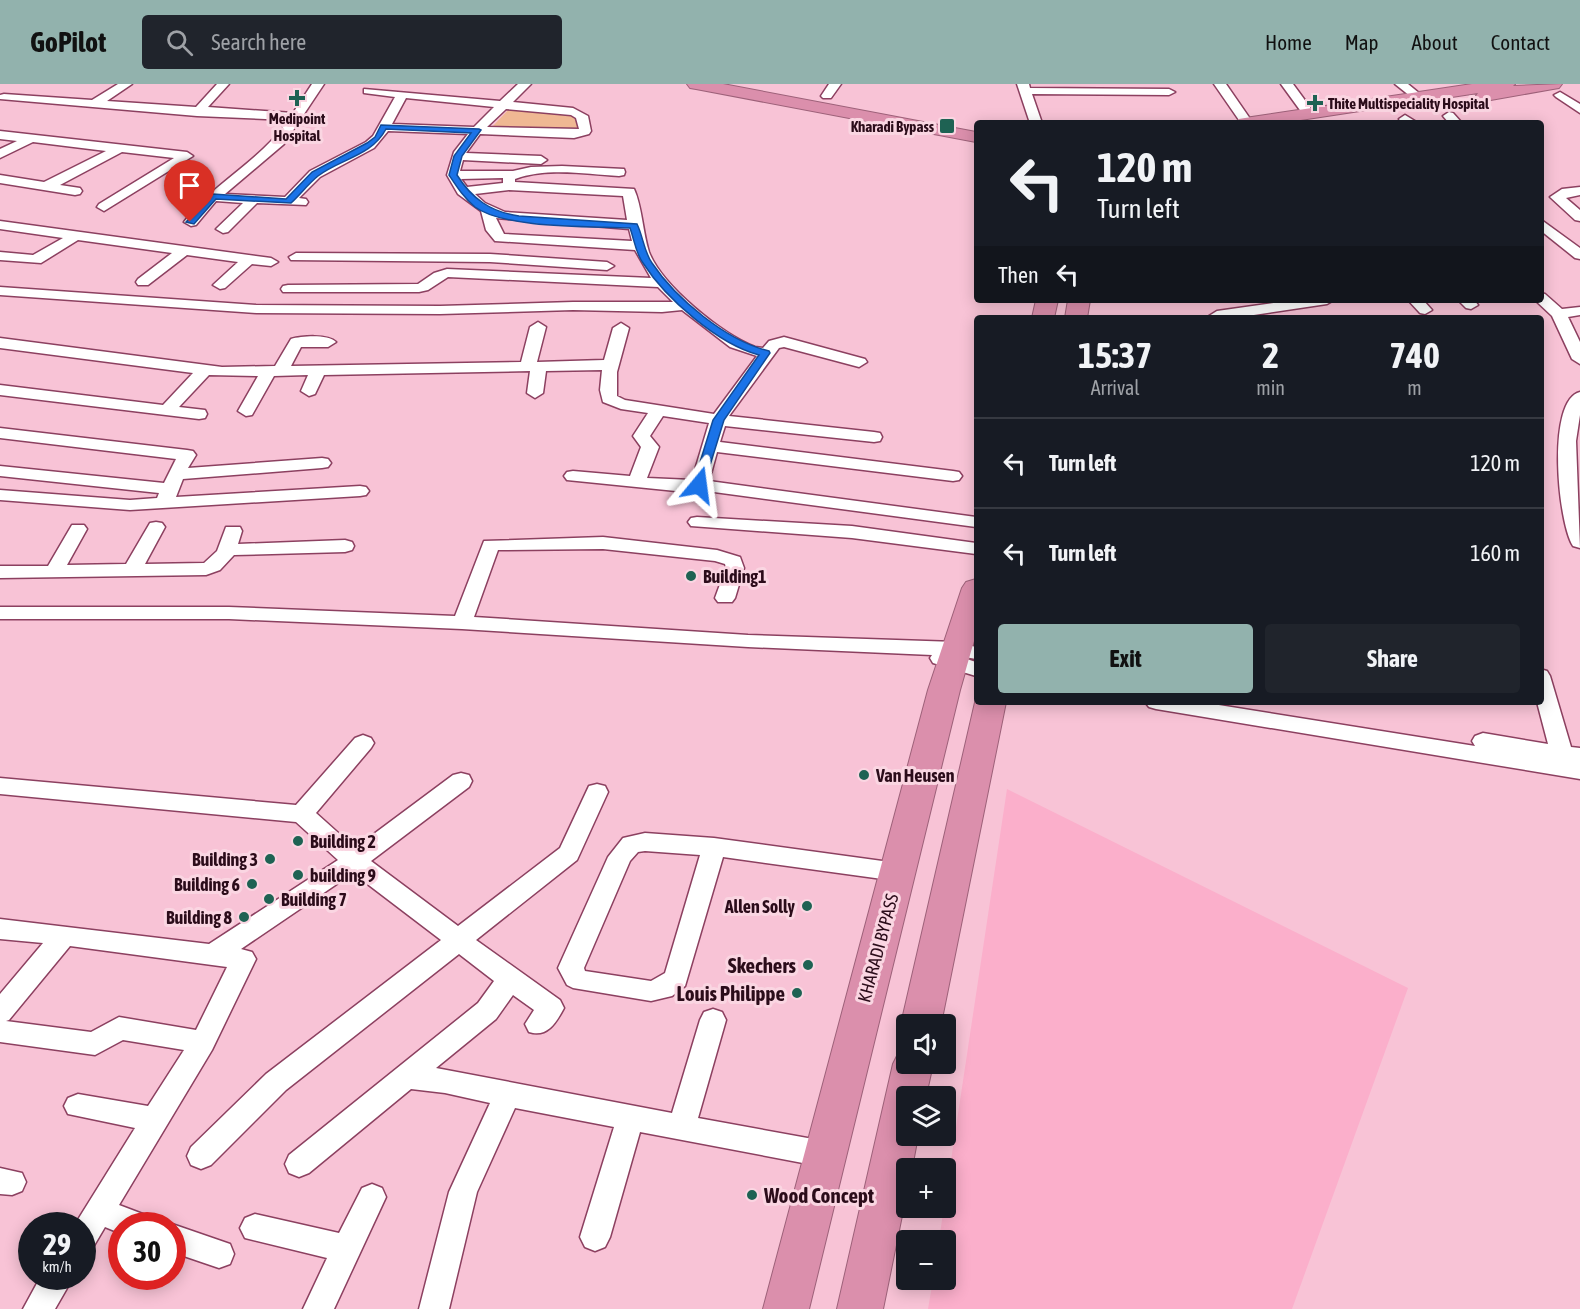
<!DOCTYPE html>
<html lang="en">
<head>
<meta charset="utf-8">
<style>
	body { margin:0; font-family:"Asap Condensed",sans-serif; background:#20242c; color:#f1f3f6; height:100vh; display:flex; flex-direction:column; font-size:22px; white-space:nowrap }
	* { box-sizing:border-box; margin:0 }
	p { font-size:20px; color:#9ea1a6 }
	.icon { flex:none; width:33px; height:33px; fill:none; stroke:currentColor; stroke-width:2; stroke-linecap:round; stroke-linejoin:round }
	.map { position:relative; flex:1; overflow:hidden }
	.details { position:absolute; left:974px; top:231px; width:570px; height:390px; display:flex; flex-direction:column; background:#171b24; border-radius:6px; box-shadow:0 3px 15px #0003 }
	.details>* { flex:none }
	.hud { position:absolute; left:974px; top:36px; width:570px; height:183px; border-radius:6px; box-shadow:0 3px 15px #0003; background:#171b24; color:#f1f3f6; overflow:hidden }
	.buttons { position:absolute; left:896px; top:930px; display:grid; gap:12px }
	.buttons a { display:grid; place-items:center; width:60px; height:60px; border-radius:6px; background:#171b24; box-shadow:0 3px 15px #0003; font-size:30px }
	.speed { position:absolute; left:18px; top:1128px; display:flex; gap:12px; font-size:30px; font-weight:700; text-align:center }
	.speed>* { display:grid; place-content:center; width:78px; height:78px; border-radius:50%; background:#171b24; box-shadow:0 3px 15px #0003; line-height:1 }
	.speed small { font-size:15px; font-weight:400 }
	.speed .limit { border:9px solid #d22; background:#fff; color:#111 }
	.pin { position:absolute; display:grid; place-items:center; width:51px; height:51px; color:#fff; margin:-62px -26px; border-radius:50% 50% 50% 0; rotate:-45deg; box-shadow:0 0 6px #0007 }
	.pin .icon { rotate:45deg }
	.me { position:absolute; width:66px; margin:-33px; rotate:16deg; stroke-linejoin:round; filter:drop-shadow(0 0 4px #0008) }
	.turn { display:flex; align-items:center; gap:21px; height:126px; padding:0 24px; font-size:27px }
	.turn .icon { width:78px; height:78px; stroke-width:2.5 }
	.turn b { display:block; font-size:42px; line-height:51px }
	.then { display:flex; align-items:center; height:57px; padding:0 24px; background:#0003; gap:12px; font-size:22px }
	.eta { display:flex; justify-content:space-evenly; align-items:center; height:102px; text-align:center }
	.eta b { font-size:36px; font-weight:700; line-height:42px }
	.action { display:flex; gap:12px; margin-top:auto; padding:12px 24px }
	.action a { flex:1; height:69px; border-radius:6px; background:#92b2ad; color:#111; font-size:24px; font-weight:700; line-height:69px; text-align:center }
	.action a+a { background:#20242c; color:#f1f3f6 }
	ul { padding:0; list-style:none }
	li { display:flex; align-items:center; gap:18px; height:90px; padding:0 24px; border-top:2px solid #363941 }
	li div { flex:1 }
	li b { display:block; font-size:22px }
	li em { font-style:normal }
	header { display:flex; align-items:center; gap:36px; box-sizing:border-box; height:84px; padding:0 30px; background:#92b2ad; color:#111 }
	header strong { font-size:28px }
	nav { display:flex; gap:33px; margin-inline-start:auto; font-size:21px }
	.search { width:420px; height:54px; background:#20242c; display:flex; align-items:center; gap:15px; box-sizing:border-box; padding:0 21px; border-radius:6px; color:#9ea1a6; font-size:22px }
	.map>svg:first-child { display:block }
	.built { fill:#fbafcb }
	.green { fill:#efb893 }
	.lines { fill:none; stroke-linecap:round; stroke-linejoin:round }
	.minor-casing { stroke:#8c4060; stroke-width:3 }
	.highway-casing { stroke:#9d6179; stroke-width:2 }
	.minor { fill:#fff; fill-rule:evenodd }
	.highway { fill:#db8fac; fill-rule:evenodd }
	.route { fill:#1a73e8; stroke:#114b97; stroke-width:1.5 }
	.poi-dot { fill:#1e6253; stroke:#fad6e2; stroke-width:2 }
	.labels { text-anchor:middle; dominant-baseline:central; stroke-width:6; stroke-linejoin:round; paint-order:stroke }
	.far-poi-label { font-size:15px; font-weight:bold; fill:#2b0c1a; stroke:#fad6e2; text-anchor:start }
	.poi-label { font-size:18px; font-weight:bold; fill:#2b0c1a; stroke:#fad6e2; text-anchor:start }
	.street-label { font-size:18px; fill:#2b0c1a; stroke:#fad6e2 }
	.near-poi-label { font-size:21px; font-weight:bold; fill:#2b0c1a; stroke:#fad6e2; text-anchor:end }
</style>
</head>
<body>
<header>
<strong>GoPilot</strong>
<div class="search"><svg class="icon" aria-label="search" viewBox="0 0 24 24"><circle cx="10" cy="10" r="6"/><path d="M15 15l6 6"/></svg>Search here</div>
<nav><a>Home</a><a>Map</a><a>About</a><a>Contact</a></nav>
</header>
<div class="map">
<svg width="1580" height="1225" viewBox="0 0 1580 1225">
	<rect width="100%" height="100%" fill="#f8c3d6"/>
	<path class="built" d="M1007,705L1408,904L1292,1225H928L933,1196H945V1156H939Z"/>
	<path class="green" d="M509,25L576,32L579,46L491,44Z"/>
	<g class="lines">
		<g class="minor-casing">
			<path id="minor" d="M118,0H132L107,17L196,23L217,0H229L208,23L293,29L312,0H324L284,60L225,110L285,113L310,87L366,58L373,52L395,13L364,9V5L500,17L518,0H531L513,18L573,24L588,32L591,47L589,50L574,54L480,50L466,69L541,72L547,76L541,80L463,76L460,87H513L531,83L562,82L624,85L625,88L624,91L619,92C587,90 546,83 515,95V98L634,105C642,122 643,150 649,168C662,202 722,250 755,263L763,264L769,257L784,253L865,275L867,278L859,283L784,263L779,264L729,332L874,348L880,349L882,353L880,357L874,358L725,342L720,358L953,387L959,388L962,392L959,396L953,397L717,368L709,397L976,433V443L699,406L676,407L567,396L564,392L567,388L573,387L630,392L641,363L633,352L648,329L621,325L603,318L600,306L602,286L546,287L543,309L535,314L527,309L530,287L324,291L315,310L309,312L301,307L308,291L274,292L252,331L246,332L238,327L258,292L209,291L179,323L205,326L207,330L205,334L199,335L0,311V301L163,321L193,289L0,264V254L222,283L275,282L291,255C302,252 328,250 336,258L328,263H301L291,282L521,278L530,243L538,238L546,243L537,278L604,276L613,244L621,239L629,244L617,288V312L625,316L714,330L757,272L730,263L682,226L662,228L573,226L440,230L256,229L0,211V203L256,221L440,222L573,218H673L658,203L448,193L428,206L419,208H283L281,205L283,202L288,201L418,200L434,189L447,185L651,194L635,166L495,157L486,146L481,127L458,110L447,91L454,68L468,50L388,47L374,64L320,93L299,114L306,115L308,118L306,121L257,119L228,148L223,149L216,145L243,119L216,117L196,141L191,142L184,138C214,98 261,77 288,36L197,32L0,15V11L4,10L92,16ZM406,14L494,23L474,43L392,40ZM506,25L571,31L576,34L579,45L487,43ZM503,94V99L467,103L461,95ZM509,106L623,112L627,136L505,128L485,119L475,110ZM496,134L629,145L632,157L504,150ZM663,332L709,339L692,396L647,394L659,363L650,352Z
				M829,0H841L831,14H823L821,12Z
				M1017,0H1029L1030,4L1169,5L1175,8L1169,11L1032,10L1042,39H1030Z
				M1214,0H1226L1253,39H1241Z
				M1281,0H1293L1315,30L1313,33H1305Z
				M1395,0H1408L1425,14L1423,16H1415Z
				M1560,8L1580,20V29L1556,13L1554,11Z
				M1449,28L1453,29L1462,39H1449L1443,32Z
				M1405,31L1418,39L1401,38L1399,35Z
				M0,47L187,68L193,72L104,127L97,123L99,120L174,74L122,68L60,101L80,104L82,107L80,110L75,111L0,99V91L44,98L106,67L33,58L0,74V65L17,57L0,55Z
				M1580,103V111L1566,114L1580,126V137L1575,136L1550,113L1562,105Z
				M1540,135L1580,164V175L1575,174L1540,146Z
				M0,137L271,174L278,178L271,182L252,180L225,204L220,205L213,201L238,178L187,171L148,201H138L136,198L138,195L172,169L78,156L41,179L0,176V168L33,171L63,154L0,145Z
				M296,169L490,170L607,178L614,182L607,186L490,178L291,176L289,173Z
				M1540,209L1545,210L1562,225L1580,223V231L1568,233L1580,258V280L1572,275L1552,232L1535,216H1540Z
				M1296,216H1334L1327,220L1234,234H1211L1209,232L1217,227Z
				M1408,216H1423L1432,226L1425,230L1420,229Z
				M1458,216H1474L1478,221L1471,225L1466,224Z
				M1580,308V331L1576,357L1580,464L1573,462C1558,439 1546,316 1580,308Z
				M0,344L187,366L193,367L196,371L188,384L322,374L328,375L331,379L328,383L322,384L183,395L176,413L360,402L366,403L369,407L366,411L360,412L130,426L0,416V406L130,416L157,414L159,409L0,392V382L164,399L176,375L0,354Z
				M697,433L852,442L976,459V470L852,454L691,442L688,438L691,434Z
				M156,438L162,439L165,443L145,480L204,479L217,467L226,443H240L242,447L238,460L345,456L352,458L354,462L352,466L345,468L234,471L220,486L206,491L0,494V482H48L72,441H84L87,445L67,481L126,480L150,439Z
				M603,453L717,466L740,473L744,484L735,514L732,518H718L715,514L726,484L725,480L715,477L603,465L498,466L474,533L748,551L956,558L976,563V575L954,571L976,578V592L933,579L930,574L932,571L748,563L462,545L229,535H0V523H229L455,532L484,457Z
				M1540,585L1547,587L1550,592L1571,663L1580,664V695L1156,625L1149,623L1145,618H1200L1475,662L1472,657L1475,652L1483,649L1548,660L1537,618H1540Z
				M363,651L371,654L374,659L371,664L316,729L355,764L453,691L461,689L469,691L472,697L469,703L371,777L458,842L560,764L589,702L597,700L605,702L608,708L577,776L476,856L560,916L564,924C556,939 547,954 529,948L525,940L534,926L513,911L496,935L436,984L672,1029L700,936L704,928L713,925L722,928L726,936L698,1034L824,1057L834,1061L838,1070L834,1079L824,1083L640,1048L610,1153L605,1163L595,1167L585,1163L580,1153L614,1043L515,1024L477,1108L449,1225H419L449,1108L490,1019L445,1009L411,1005L309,1089L299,1093L289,1089L285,1080L289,1071L478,919L494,897L459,870L286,1006L211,1081L201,1085L191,1081L187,1072L191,1063L266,990L441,856L353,789L241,865L252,868L256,875L212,966L119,1121L148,1132L152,1142H122V1150L105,1143L92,1165L82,1169V1142H74L135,1044L68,1030L64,1022L68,1014L78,1010L148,1022L184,966L123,956L95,971L0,958V910L43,859L0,855V835L209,860L338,776L296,738L0,710V694L296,721L355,654ZM70,862L212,881L227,883L196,946L119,933L91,948L6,937L9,936Z
				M645,749L714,754L897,779L905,782L909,788L905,794L897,797L723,773L685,902L672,912L651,917L573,904L567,901L558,884L608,773L623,754ZM645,767L700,771L665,889L651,897L585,887L584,884L630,777L638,768Z
				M0,1084L22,1089L26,1098L22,1107L12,1111L0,1110Z
				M372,1100L382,1104L386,1113L334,1225H303L327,1174L245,1154L240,1144L245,1134L255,1130L339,1149L362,1104Z
				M172,1140L230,1160L234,1170L230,1180L219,1184L172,1168V1142H168Z
				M41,1192H74L55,1225H23Z"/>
		</g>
		<g class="highway-casing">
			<path id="highway" d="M687,0H723L976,48V58L696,5L690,4Z
				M1472,0H1515L1513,2L1562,0L1559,4L1553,5L1485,17L1479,16L1476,12L1478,9L1281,39H1236L1239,35L1245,34Z
				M1036,216H1058L1054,234H1032Z
				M1068,216H1090L1087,234H1065Z
				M976,495V550L960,606L809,1225H763L928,606L962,504L966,498Z
				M976,614V618H1006L941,940H906V949L901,940Z
				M906,965V980H933L926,1012H906V1052H918L912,1084H906V1112L883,1225H837L893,980L899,968Z"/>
		</g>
		<use href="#minor" class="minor"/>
		<use href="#highway" class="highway"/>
	</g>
	<path class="route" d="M381,41L479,45L481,46L462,72L457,91C472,115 491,128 519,132L637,140C643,152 644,168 652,179C676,215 727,257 769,267L770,269L724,336L703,404H695L693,401L713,336L759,271C718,260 666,215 643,179C636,170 634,155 630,144C592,142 505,145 475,123C464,114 457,103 449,91L454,72L471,49L386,45C372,72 340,75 318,92C308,100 300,111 291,119L216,115L194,140L186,138L213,110L286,115L312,88L367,59L375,53Z"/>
	<g class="poi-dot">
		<path d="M294 5h6v6h6v6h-6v6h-6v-6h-6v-6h6z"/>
		<path d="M1312 10h6v6h6v6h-6v6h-6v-6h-6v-6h6z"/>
		<rect x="939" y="34" width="16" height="16" rx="3"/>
		<circle cx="691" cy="492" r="6"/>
		<circle cx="864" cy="691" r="6"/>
		<circle cx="298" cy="757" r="6"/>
		<circle cx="270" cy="775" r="6"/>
		<circle cx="298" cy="791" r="6"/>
		<circle cx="252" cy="800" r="6"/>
		<circle cx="269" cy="815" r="6"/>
		<circle cx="807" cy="822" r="6"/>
		<circle cx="244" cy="833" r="6"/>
		<circle cx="808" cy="881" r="6"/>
		<circle cx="797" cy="909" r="6"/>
		<circle cx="752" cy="1111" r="6"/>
	</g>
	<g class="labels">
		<g class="far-poi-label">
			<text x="1328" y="19">Thite Multispeciality Hospital</text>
			<text x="297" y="34" text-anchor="middle">Medipoint<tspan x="297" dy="17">Hospital</tspan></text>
			<text x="934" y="42" text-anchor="end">Kharadi Bypass</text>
		</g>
		<g class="poi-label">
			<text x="703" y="492">Building1</text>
			<text x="876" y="691">Van Heusen</text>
			<text x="310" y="757">Building 2</text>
			<text x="258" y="775" text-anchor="end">Building 3</text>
			<text x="310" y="791">building 9</text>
			<text x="240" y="800" text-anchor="end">Building 6</text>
			<text x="281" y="815">Building 7</text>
			<text x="795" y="822" text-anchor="end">Allen Solly</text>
			<text x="232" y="833" text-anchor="end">Building 8</text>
		</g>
		<g class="street-label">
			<text transform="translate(878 864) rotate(-75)">KHARADI BYPASS</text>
		</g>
		<g class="near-poi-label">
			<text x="796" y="881">Skechers</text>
			<text x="785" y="909">Louis Philippe</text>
			<text x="764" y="1111" text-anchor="start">Wood Concept</text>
		</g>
	</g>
</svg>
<div class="buttons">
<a><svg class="icon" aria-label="sound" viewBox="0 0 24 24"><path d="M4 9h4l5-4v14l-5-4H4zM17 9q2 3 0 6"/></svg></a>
<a><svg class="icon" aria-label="layers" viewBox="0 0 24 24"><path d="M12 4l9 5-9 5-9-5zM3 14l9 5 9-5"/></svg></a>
<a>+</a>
<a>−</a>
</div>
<div class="speed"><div>29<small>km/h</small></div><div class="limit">30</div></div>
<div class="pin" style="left:190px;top:138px;background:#d93025"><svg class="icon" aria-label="arrive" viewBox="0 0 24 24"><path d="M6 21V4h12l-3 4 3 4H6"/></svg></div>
<svg class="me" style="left:699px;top:401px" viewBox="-20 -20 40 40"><path d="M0-17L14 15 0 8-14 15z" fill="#1a73e8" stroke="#fff" stroke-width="4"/></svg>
<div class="hud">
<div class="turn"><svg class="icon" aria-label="left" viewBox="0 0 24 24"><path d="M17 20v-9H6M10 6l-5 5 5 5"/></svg><div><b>120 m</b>Turn left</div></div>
<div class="then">Then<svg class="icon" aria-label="left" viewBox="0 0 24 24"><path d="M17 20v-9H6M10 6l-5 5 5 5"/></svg></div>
</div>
<section class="details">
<div class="eta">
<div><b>15:37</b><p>Arrival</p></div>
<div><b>2</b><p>min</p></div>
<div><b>740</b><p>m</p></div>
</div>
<ul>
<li><svg class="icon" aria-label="left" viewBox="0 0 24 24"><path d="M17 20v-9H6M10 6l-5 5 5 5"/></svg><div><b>Turn left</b></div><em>120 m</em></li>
<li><svg class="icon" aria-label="left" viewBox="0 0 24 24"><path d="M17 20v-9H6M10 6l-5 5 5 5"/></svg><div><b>Turn left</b></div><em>160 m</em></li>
</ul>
<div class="action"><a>Exit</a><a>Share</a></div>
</section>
</div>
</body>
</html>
